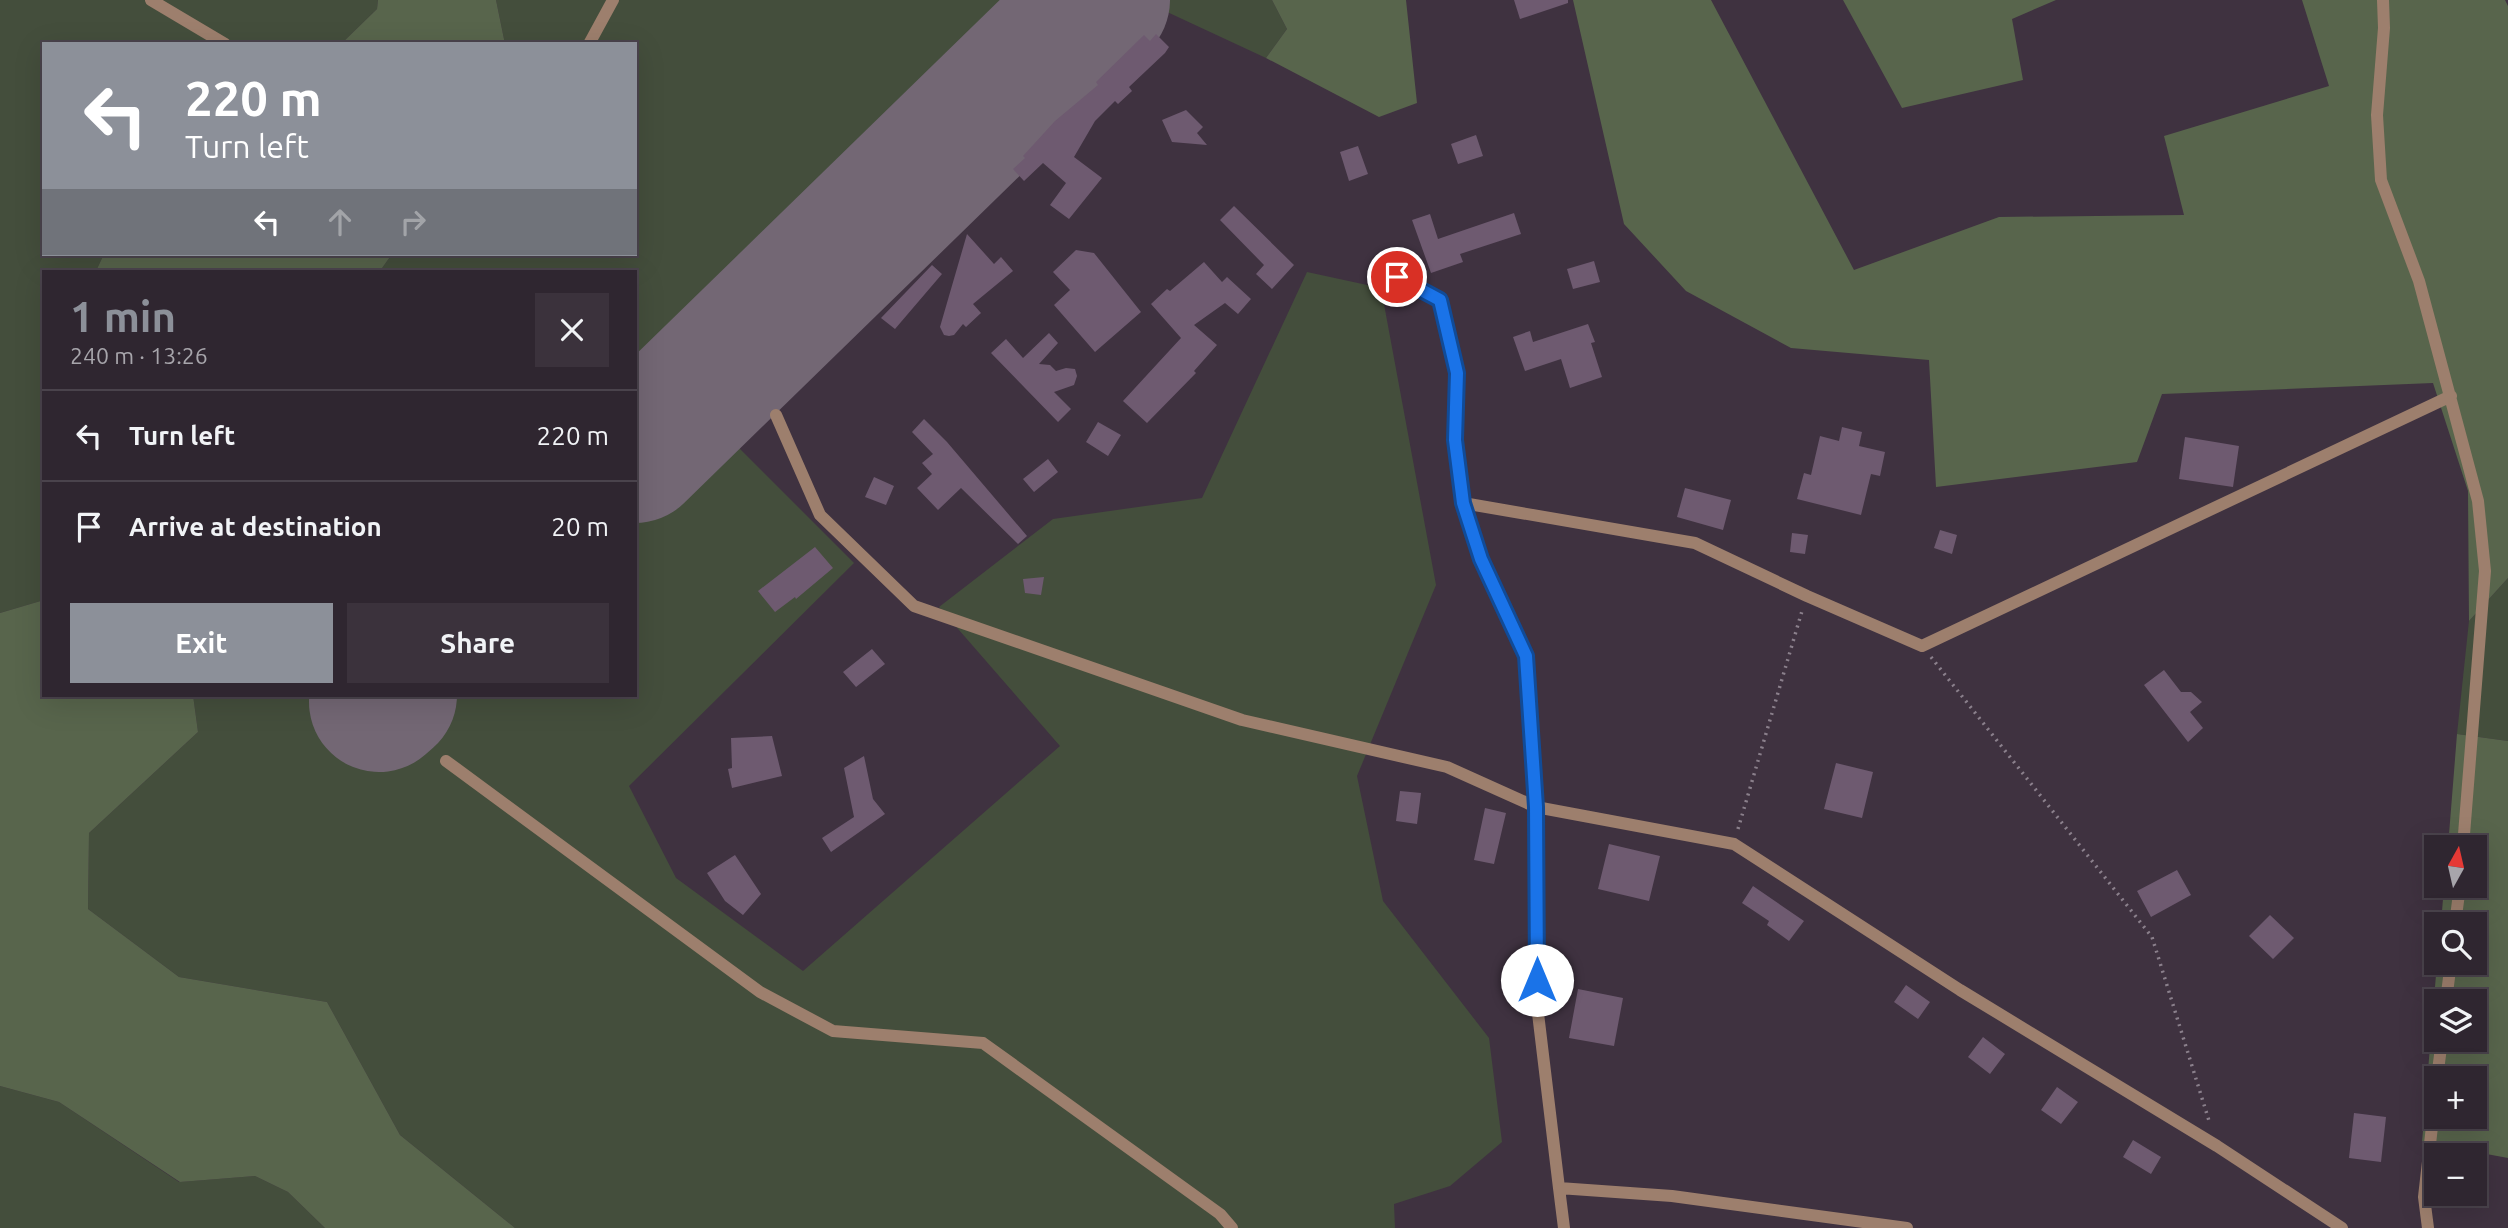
<!DOCTYPE html>
<html lang="en">
<head>
<meta charset="utf-8">
<style>
	body { margin:0; font-family:Ubuntu,sans-serif; background:#3b323c; color:#f1f3f6; height:100vh; display:flex; flex-direction:column; font-size:26px; white-space:nowrap }
	* { box-sizing:border-box; margin:0 }
	p { font-size:23px; color:#a7a5ab }
	.icon { flex:none; width:38px; height:38px; fill:none; stroke:currentColor; stroke-width:2; stroke-linecap:round; stroke-linejoin:round }
	.map { position:relative; flex:1; overflow:hidden }
	.side { position:absolute; left:42px; top:270px; width:595px; height:427px; display:flex; flex-direction:column; background:#2f2630; border-radius:0px; box-shadow:0 7px 28px #0002,0 0 0 2px #4a434c }
	.side>* { flex:none }
	.guide { position:absolute; left:42px; top:42px; width:595px; height:214px; border-radius:0px; box-shadow:0 7px 28px #0002,0 0 0 2px #4a434c; background:#8c9099; color:#fff; overflow:hidden }
	.needle { width:46px; rotate:8deg }
	.fabs { position:absolute; left:2424px; top:835px; display:grid; gap:14px }
	.fabs a { display:grid; place-items:center; width:63px; height:63px; border-radius:0px; background:#2f2630; box-shadow:0 7px 28px #0002,0 0 0 2px #4a434c; font-size:35px }
	.pin { position:absolute; display:grid; place-items:center; width:60px; height:60px; color:#fff; margin:-30px; border:4px solid #fff; border-radius:50%; box-shadow:0 2px 7px #0007 }
	.me { position:absolute; width:77px; margin:-38px; rotate:0deg; stroke-linejoin:round; filter:drop-shadow(0 0 5px #0008) }
	.turn { display:flex; align-items:center; gap:24px; height:147px; padding:0 28px; font-size:32px }
	.turn .icon { width:91px; height:91px; stroke-width:2.5 }
	.turn b { display:block; font-size:49px; line-height:60px }
	.lanes { display:flex; align-items:center; height:66px; padding:0 28px; background:#0003; justify-content:center; gap:35px; direction:ltr }
	.lanes .off { opacity:.35 }
	.round { display:grid; place-items:center; flex:none; width:74px; height:74px; border-radius:0px; background:#3b323c }
	.summary { display:flex; align-items:center; justify-content:space-between; height:119px; padding:0 28px }
	h1 { font-size:42px; font-weight:700; line-height:52px; color:#8c9099 }
	.cta { display:flex; gap:14px; margin-top:auto; padding:14px 28px }
	.cta a { flex:1; height:80px; border-radius:0px; background:#8c9099; color:#fff; font-size:28px; font-weight:700; line-height:80px; text-align:center }
	.cta a+a { background:#3b323c; color:#f1f3f6 }
	ul { padding:0; list-style:none }
	li { display:flex; align-items:center; gap:21px; height:91px; padding:0 28px; border-top:2px solid #4a434c }
	li div { flex:1 }
	li b { display:block; font-size:26px }
	li em { font-style:normal }
	.map>svg:first-child { display:block }
	.green { fill:#444e3c }
	.forest { fill:#58654c; fill-rule:evenodd }
	.lines { fill:none; stroke-linecap:round; stroke-linejoin:round }
	.runway { stroke:#736774; stroke-width:140 }
	.building { fill:#6e5a70 }
	.path { stroke:#8b808c; stroke-width:3.5; stroke-dasharray:2 5; stroke-linecap:butt }
	.minor { stroke:#9d7f6d; stroke-width:12 }
	.route-casing { stroke:#114b97; stroke-width:18 }
	.route { stroke:#1a73e8; stroke-width:12 }
</style>
</head>
<body>
<div class="map">
<svg width="2508" height="1228" viewBox="0 0 2508 1228">
	<rect width="100%" height="100%" fill="#3f3240"/>
	<path class="green" d="M0,0H378L377,9L341,44H44V254H104L96,271H44V600L0,613Z
		M496,0H1272L1287,29L1266,58L1165,11L728,437L854,563L629,786L676,878L803,971L1060,746L939,607L1053,519L1202,498L1307,272L1381,288L1436,585L1357,776L1383,901L1489,1038L1502,1142L1450,1186L1394,1204L1395,1228H515L400,1135L327,1002L179,977L88,909L89,833L198,732L193,695H635V271H380L392,254H635V44H505Z
		M2508,578V741L2457,734L2469,621Z
		M0,1086L59,1102L179,1182L255,1176L288,1192L325,1228H0Z"/>
	<path class="forest" d="M378,0H496L505,44H341L377,9Z
		M1272,0H1406L1417,103L1379,117L1266,58L1287,29Z
		M1573,0H1711L1854,270L1999,217L2184,215L2164,136L2329,86L2302,0H2505L2508,6V578L2469,621L2468,491L2433,383L2162,394L2137,462L1936,487L1929,360L1791,348L1686,291L1624,224Z
		M1843,0H2056L2012,19L2023,80L1902,108Z
		M104,254H392L380,271H96Z
		M44,600V695H193L198,732L89,833L88,909L179,977L327,1002L400,1135L515,1228H325L288,1192L255,1176L180,1182L59,1102L0,1086V613Z
		M2457,734L2508,741V1158L2422,1142L2437,963L2474,962V924H2441L2444,886H2474V847H2448ZM2436,1001H2474V1040H2436ZM2436,1078H2474V1116H2436Z"/>
	<g class="lines">
		<path class="runway" d="M635,453L1100,0
			M379,702L387,695"/>
	</g>
	<path class="building" d="M1514,0H1568V3L1520,19Z
		M1156,34L1169,47L1165,53L1129,87L1132,91L1118,104L1115,101L1095,121L1074,157L1102,178L1069,219L1050,205L1066,183L1043,163L1024,181L1013,169L1025,158L1023,156L1055,121L1098,85L1096,82L1144,35L1150,41Z
		M1186,110L1203,127L1197,133L1207,145L1172,142L1162,120Z
		M1476,135L1483,156L1458,164L1451,144Z
		M1358,146L1368,174L1349,181L1340,152Z
		M1234,206L1294,265L1272,289L1256,274L1264,265L1220,220Z
		M1514,213L1521,234L1460,254L1463,262L1431,273L1412,220L1430,214L1438,239Z
		M967,234L994,264L1001,257L1013,271L973,304L981,313L966,327L963,324L954,335L949,336L944,335L940,327Z
		M1076,250L1094,253L1141,312L1095,352L1054,305L1070,290L1053,272Z
		M1594,261L1600,282L1573,289L1567,269Z
		M1204,262L1222,282L1227,277L1251,299L1238,314L1225,303L1194,325L1217,345L1194,371L1196,373L1147,423L1123,401L1181,338L1151,304L1167,289L1170,291Z
		M932,265L942,274L895,329L881,318Z
		M1588,324L1595,342L1591,343L1602,377L1570,388L1561,359L1525,371L1513,337L1530,331L1533,342Z
		M1049,333L1058,343L1039,364L1050,365L1056,371L1066,368L1075,369L1077,376L1074,385L1054,392L1071,409L1058,422L991,353L1006,339L1023,358Z
		M924,419L947,442L1027,536L1018,544L961,488L938,510L917,488L932,474L922,463L933,454L912,432Z
		M1098,422L1121,435L1108,456L1086,442Z
		M1842,427L1862,432L1859,446L1885,452L1880,476L1871,474L1861,515L1797,499L1804,473L1811,475L1820,436L1839,441Z
		M2185,437L2239,446L2233,487L2179,479Z
		M1048,459L1058,472L1034,492L1023,479Z
		M874,477L894,486L886,505L865,497Z
		M1685,488L1731,500L1723,530L1677,517Z
		M1940,530L1957,535L1952,554L1934,548Z
		M1792,533L1808,535L1805,554L1790,552Z
		M815,547L833,568L796,599L795,597L775,612L758,591Z
		M1044,577L1041,595L1025,593L1023,579Z
		M872,649L885,664L856,687L843,672Z
		M2164,670L2181,692H2191L2202,702L2190,712L2203,728L2188,742L2144,685Z
		M772,736L782,776L732,788L728,769L732,768L731,738Z
		M864,756L873,799L885,814L831,852L822,838L854,817L844,768Z
		M1836,763L1873,772L1862,818L1824,809Z
		M1400,791L1421,793L1417,824L1396,821Z
		M1485,808L1506,813L1494,864L1474,860Z
		M1609,844L1660,856L1649,901L1598,889Z
		M735,855L761,894L743,915L725,901L707,873Z
		M2177,870L2191,895L2151,917L2137,891Z
		M1753,886L1804,921L1789,941L1767,925L1769,921L1742,903Z
		M2270,915L2294,938L2273,959L2249,936Z
		M1906,985L1930,1002L1918,1019L1894,1002Z
		M1578,989L1623,998L1614,1046L1569,1038Z
		M1983,1037L2005,1054L1990,1074L1968,1057Z
		M2057,1087L2078,1102L2061,1124L2041,1110Z
		M2354,1113L2386,1117L2381,1162L2349,1158Z
		M2133,1140L2161,1157L2151,1174L2123,1157Z"/>
	<g class="lines">
		<path class="path" d="M1931,657L2152,937L2210,1124
			M1738,829L1802,611"/>
		<path class="minor" d="M151,0L225,44
			M2383,0L2384,28L2377,115L2381,180L2419,281L2478,501L2485,571L2463,847
			M589,44L613,0
			M1397,277L1440,300L1456,373L1455,440L1463,503L1481,559L1526,656L1536,807L1537,1005L1559,1188
			M776,415L820,515L914,606L1242,720L1447,767L1536,807L1734,844L1960,990L2217,1146L2342,1228
			M1463,503L1695,543L1807,596L1922,646L2451,396
			M446,761L760,992L833,1031L983,1043L1220,1214L1232,1228
			M2455,924L2460,886
			M2446,1001L2451,962
			M2437,1078L2442,1040
			M1564,1228L1559,1188L1672,1196L1907,1228
			M2428,1228L2424,1197L2436,1091"/>
	</g>
	<g class="lines">
		<g class="route-casing">
			<path id="route" d="M1397,277L1440,300L1457,373L1455,440L1463,503L1481,559L1526,656L1536,807L1537,980"/>
		</g>
		<use href="#route" class="route"/>
	</g>
</svg>
<div class="fabs">
<a><svg class="needle" viewBox="-14 -14 28 28"><path d="M0-13l5 13h-10z" fill="#e53935"/><path d="M0 13l5-13h-10z" fill="#a7a5ab"/></svg></a>
<a><svg class="icon" aria-label="search" viewBox="0 0 24 24"><circle cx="10" cy="10" r="6"/><path d="M15 15l6 6"/></svg></a>
<a><svg class="icon" aria-label="layers" viewBox="0 0 24 24"><path d="M12 4l9 5-9 5-9-5zM3 14l9 5 9-5"/></svg></a>
<a>+</a>
<a>−</a>
</div>
<div class="pin" style="left:1397px;top:277px;background:#d93025"><svg class="icon" aria-label="arrive" viewBox="0 0 24 24"><path d="M6 21V4h12l-3 4 3 4H6"/></svg></div>
<svg class="me" style="left:1537px;top:980px" viewBox="-20 -20 40 40"><circle r="19" fill="#fff"/><path d="M0-13L10 11 0 6-10 11z" fill="#1a73e8"/></svg>
<div class="guide">
<div class="turn"><svg class="icon" aria-label="left" viewBox="0 0 24 24"><path d="M17 20v-9H6M10 6l-5 5 5 5"/></svg><div><b>220 m</b>Turn left</div></div>
<div class="lanes"><svg class="icon" aria-label="left" viewBox="0 0 24 24"><path d="M17 20v-9H6M10 6l-5 5 5 5"/></svg><svg class="icon off" aria-label="ahead" viewBox="0 0 24 24"><path d="M12 20V5M6 11l6-6 6 6"/></svg><svg class="icon off" aria-label="right" viewBox="0 0 24 24"><path d="M7 20v-9h11M14 6l5 5-5 5"/></svg></div>
</div>
<section class="side">
<div class="summary"><div><h1>1 min</h1><p>240 m · 13:26</p></div><a class="round"><svg class="icon" aria-label="close" viewBox="0 0 24 24"><path d="M6 6l12 12M18 6L6 18"/></svg></a></div>
<ul>
<li><svg class="icon" aria-label="left" viewBox="0 0 24 24"><path d="M17 20v-9H6M10 6l-5 5 5 5"/></svg><div><b>Turn left</b></div><em>220 m</em></li>
<li><svg class="icon" aria-label="arrive" viewBox="0 0 24 24"><path d="M6 21V4h12l-3 4 3 4H6"/></svg><div><b>Arrive at destination</b></div><em>20 m</em></li>
</ul>
<div class="cta"><a>Exit</a><a>Share</a></div>
</section>
</div>
</body>
</html>
